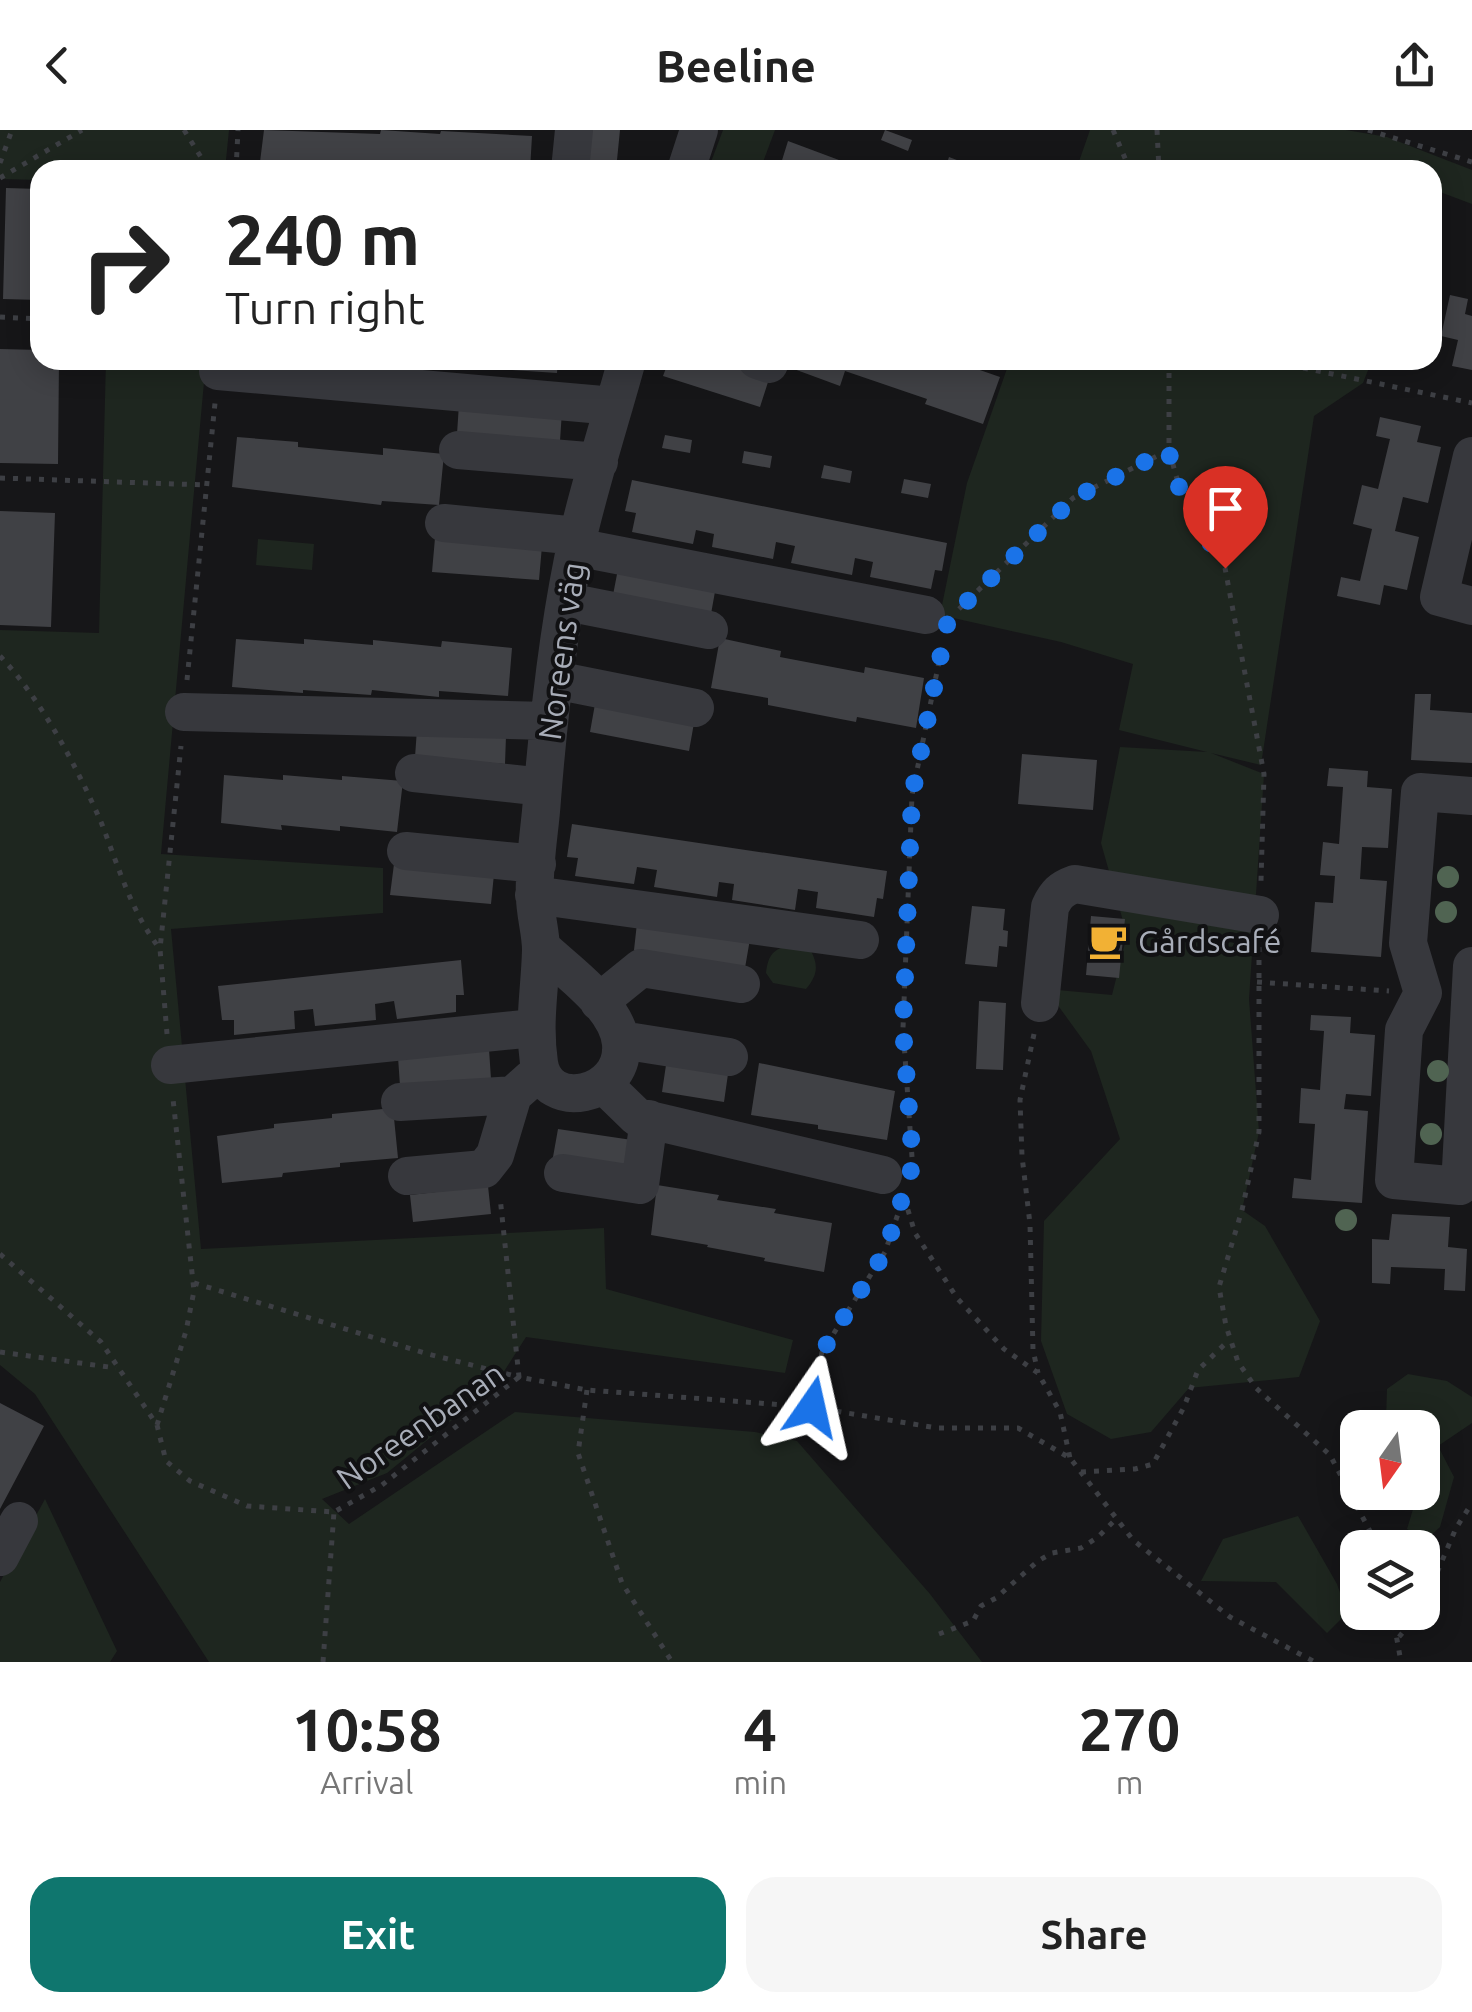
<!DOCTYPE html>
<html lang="en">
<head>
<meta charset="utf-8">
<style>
	body { margin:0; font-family:Ubuntu,sans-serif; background:#f6f6f6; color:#222; height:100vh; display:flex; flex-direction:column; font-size:38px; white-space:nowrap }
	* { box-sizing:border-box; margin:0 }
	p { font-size:32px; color:#767676 }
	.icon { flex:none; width:55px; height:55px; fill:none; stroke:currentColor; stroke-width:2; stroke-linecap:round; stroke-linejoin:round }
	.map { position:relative; height:1532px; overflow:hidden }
	.panel { display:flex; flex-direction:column; background:#fff; flex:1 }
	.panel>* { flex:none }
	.hud { position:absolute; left:30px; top:30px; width:1412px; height:210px; border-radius:30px; box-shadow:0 5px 25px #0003; background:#fff; color:#222; overflow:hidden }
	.needle { width:65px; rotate:194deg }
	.buttons { position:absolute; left:1340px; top:1280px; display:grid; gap:20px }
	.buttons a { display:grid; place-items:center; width:100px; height:100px; border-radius:20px; background:#fff; box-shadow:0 5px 25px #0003; font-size:50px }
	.pin { position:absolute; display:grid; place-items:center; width:85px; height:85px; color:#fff; margin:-102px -42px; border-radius:50% 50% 50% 0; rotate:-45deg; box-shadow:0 0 10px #0007 }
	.pin .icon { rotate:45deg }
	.me { position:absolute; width:110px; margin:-55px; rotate:11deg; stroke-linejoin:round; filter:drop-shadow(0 0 8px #0008) }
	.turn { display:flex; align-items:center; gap:35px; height:210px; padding:0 30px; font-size:45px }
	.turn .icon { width:130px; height:130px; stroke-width:2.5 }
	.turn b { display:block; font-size:70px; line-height:85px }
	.eta { display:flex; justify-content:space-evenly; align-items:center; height:170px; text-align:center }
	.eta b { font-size:60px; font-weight:600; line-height:70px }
	.cta { display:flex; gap:20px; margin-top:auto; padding:20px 30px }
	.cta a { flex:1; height:115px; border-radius:30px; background:#0f766e; color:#fff; font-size:40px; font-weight:600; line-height:115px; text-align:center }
	.cta a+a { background:#f6f6f6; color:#222 }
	header { display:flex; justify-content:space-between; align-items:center; height:130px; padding:0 30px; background:#fff; font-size:45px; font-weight:600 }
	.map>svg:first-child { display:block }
	.green { fill:#1e261f }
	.building { fill:#404145 }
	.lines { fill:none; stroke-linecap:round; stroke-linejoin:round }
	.path { stroke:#3d3f44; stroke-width:5; stroke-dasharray:5 8; stroke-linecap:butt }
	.minor { stroke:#37383d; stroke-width:38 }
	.tree { fill:#506452 }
	.route { stroke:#1a73e8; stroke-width:18; stroke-dasharray:0 32.4 }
	.labels { text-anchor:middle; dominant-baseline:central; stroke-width:8; stroke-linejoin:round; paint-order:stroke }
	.street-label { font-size:32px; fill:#a8adb8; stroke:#111113 }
	.poi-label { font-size:32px; fill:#a8adb8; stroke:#111113; text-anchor:start }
</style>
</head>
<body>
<header><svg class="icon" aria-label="back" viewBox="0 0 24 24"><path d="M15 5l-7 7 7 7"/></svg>Beeline<svg class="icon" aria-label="share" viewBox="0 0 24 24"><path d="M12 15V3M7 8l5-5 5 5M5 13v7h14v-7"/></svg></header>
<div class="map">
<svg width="1472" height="1532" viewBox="0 0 1472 1532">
	<rect width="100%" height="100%" fill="#161618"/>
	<path class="green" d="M0,0H229L225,40H40V50L0,49Z
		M723,0H775L760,40H708Z
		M1090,0H1346L1387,7L1472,40V74L1440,62L1433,79L1432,40H1076Z
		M106,230H206L161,724L383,738V783L171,799L201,1119L604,1098L606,1159L793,1210L785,1243L526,1207L496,1254L387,1343L322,1369L349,1394L515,1282L755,1302L797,1311L930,1464L982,1532H209L35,1264L0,1235V500L99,503Z
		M1010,230H1372L1363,253L1314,286L1261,635L1211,623L1264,644L1249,869L1259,1002L1242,1080L1265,1096L1320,1191L1299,1247L1189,1258L1151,1302L1111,1309L1067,1284L1041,1211L1044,1091L1120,1009L1091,921L1046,859L1112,865L1127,805L1101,713L1120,617L1207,622L1119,600L1133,534L1061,512L940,485L967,353Z
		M258,409L314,414L312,440L256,435Z
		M783,817L811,821C819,836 817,846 806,859L773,853L766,843C768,829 770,822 783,817Z
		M1408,1244L1447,1251L1472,1267V1293L1438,1316L1454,1347L1440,1397L1426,1410L1407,1399L1418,1363L1422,1362V1298L1390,1297L1386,1290L1387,1259Z
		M45,1369L117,1521L110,1532H0V1452Z
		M1298,1386L1337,1454L1347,1483L1327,1503L1276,1452L1201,1451L1223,1409Z"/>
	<path class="building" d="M264,0L380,4L381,0L440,4L441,1L532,6L530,40H259Z
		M589,0H620L616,40H586Z
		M885,0L912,10L908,21L881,10Z
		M788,11L855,36L854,40H779Z
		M949,27L983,40L945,39Z
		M6,58L40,59V170L3,169Z
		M1450,165L1468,169L1465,184L1472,186V240L1452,236L1458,210L1441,206Z
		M0,219L40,220V230H59L58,334L0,333Z
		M418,230H477V237L418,233Z
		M497,230H558L557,243L496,239Z
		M669,230H712L769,249L760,277L663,246Z
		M785,230H951L1000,247L983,294L925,274L927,269L845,241L840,256L783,235Z
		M459,274L562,281L560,311L457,304Z
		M1380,287L1421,296L1417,312L1441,317L1428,373L1403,367L1395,401L1419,407L1407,460L1384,455L1380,475L1337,466L1341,447L1360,451L1372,399L1353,394L1362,355L1378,359L1390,309L1376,306Z
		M665,305L692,310L690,323L662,318Z
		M237,307L298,312V317L383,325V318L444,324L439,375L382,371L381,375L232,357Z
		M744,321L772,326L770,338L742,333Z
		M824,335L852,341L850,353L821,348Z
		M904,349L931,354L928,368L901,363Z
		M632,350L947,413L942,441L935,440L931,459L870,447L873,432L855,428L852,445L791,433L795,416L776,412L773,429L712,417L714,404L696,400L693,414L632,402L636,383L625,381Z
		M0,381L55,383L51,497L0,495Z
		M435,408L542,416L539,450L432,442Z
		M618,439L716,456L711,484L613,465Z
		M720,508L781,521L780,527L864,543L865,537L924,548L916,598L857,587L856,592L768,575V568L711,558Z
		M236,509L304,514V509L373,515V510L441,517L442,511L512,518L508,566L439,561V567L372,560L371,565L303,560V563L232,557Z
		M1415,564H1431L1430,580L1472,583V633L1411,630Z
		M595,574L694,593L689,621L590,602Z
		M417,599L506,606L505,634L415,627Z
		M1022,624L1097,630L1093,680L1018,674Z
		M1329,638L1368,641L1367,657L1392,659L1388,718L1362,717L1360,749L1387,751L1381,827L1311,822L1315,772L1333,773L1335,746L1320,745L1323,712L1339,714L1343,657L1327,656Z
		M224,645L283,650V645L342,650V646L403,651L397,702L340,696V701L281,695L282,700L221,693Z
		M572,694L887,741L883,769L877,768L874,787L816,778L818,762L798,759L795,780L732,770L734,754L719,752L717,767L654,757L657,740L637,737L634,754L575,746L578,728L567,727Z
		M394,734L494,744L491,774L390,765Z
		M972,776L1005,779L1003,800L1008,801L1007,817L999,816L997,837L965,834Z
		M1091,786L1125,789L1119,848L1086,845Z
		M637,793L750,809L745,838L634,820Z
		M461,830L464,865H456V882L397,889L394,871L375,874L376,890L315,896L313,879L294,881L295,899L234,905V890H222L218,856Z
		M979,871L1006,873L1003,940L976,939Z
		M1311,885L1351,887L1350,903L1375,905L1371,966L1346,964L1344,979L1368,981L1362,1073L1292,1068L1294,1048L1311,1050L1315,994L1299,993L1301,958L1320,960L1324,901L1310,900Z
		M489,919L491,949L400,956L398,927Z
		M759,933L895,961L887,1010L818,999V995L751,985Z
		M666,935L728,944L724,972L662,962Z
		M393,978L398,1028L340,1033V1037L283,1043L282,1047L222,1053L217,1006L274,998V994L332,988V984Z
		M558,999L632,1010L628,1037L553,1027Z
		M657,1055L719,1065L717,1070L776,1079L774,1083L832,1093L824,1142L764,1131L765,1128L707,1117L708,1115L651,1105Z
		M488,1056L491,1084L413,1092L410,1065Z
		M1392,1084L1450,1087L1448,1117L1467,1119L1465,1161L1444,1160L1445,1139L1391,1137L1390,1154L1372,1153V1109L1389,1110Z
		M0,1273L44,1296L0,1379Z"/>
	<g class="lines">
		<path class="path" d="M184,0L209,40
			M1113,0L1130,40
			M1157,0L1159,40
			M1368,0L1472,32
			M0,33L12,0
			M236,40L238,0
			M0,48L82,0
			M0,187L40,189
			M1169,230V320L1180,360L1225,438L1264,644L1261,751
			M1265,230L1472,273
			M0,348L206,355
			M959,479L1073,368L1169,320
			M0,526C41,569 77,637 101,692C118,735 131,782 160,819
			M187,550L215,273
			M1259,817V1002L1242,1080L1219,1157L1226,1196L1238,1232L1256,1258L1330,1325L1372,1405L1375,1418
			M1257,852L1389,861
			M167,904L160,819L181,616
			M1034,904L1020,970L1022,1026L1030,1094L1033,1220L1038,1243
			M912,1027L903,898L912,665L943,512
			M904,1067L915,1103L957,1168L1004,1219L1038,1243L1060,1282L1070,1328
			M0,1124L101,1212L157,1295L166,1331L190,1351L247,1376L334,1382L382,1355L519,1247L587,1260L811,1277L937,1298H1018L1070,1328L1133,1410L1230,1487L1315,1532
			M194,1153L428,1224L519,1247L500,1067
			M0,1222L116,1238
			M587,1260L578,1323L622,1453L672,1532
			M811,1277L822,1222L885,1122L902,1072
			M157,1295L186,1201L194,1161L173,969
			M1081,1342L1135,1339L1153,1334L1184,1277L1198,1240L1229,1210
			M1422,1478L1456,1398L1472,1373
			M1392,1482L1401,1532
			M939,1504L973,1491L981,1476L996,1468L1038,1431L1052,1423L1081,1418L1098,1407L1115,1390
			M1399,1507L1419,1482
			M323,1532L334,1382"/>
		<path class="minor" d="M570,40L574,0
			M686,40L699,0
			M757,230L769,234
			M218,241L614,276
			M458,320L599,332
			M1472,326L1439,467L1472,476
			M444,393L578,406
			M576,417L926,485
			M567,472L709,500
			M555,550L695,578
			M184,582L548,591
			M414,643L543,657
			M1472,666L1420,662L1408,813L1423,863L1404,900L1394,1050L1460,1056L1472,836
			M406,721L537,734
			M534,765L860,810
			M541,817C567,842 618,876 621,914C625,967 546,983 539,933C533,891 540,861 541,820C541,802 535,784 535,767C533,735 540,701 542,669C549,581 559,491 578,406C592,347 611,288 627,230
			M599,872L641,838L741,854
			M1040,873L1050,777C1056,764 1061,759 1075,754L1260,785
			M621,910L729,927
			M170,935L534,898
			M604,955L637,987L883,1045
			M400,972L513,965L531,949
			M563,1043L640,1055L649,989
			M407,1046L484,1039L495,1025L513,965
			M0,1427L19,1391"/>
	</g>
	<g class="tree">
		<circle cx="1448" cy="747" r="11"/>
		<circle cx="1446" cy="782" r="11"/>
		<circle cx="1438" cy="941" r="11"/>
		<circle cx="1431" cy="1004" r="11"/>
		<circle cx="1346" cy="1090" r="11"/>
	</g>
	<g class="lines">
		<path class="route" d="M812,1277L822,1222L885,1122L913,1034L903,898L912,665L948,490L1074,368L1168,320L1180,360L1225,438"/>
	</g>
	<defs>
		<g id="cafe-bare" transform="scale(3)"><path d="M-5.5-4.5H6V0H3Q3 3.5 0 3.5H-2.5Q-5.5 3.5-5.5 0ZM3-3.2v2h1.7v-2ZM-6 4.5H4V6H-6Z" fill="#f2b134" stroke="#111113" stroke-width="2.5" paint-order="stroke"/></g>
	</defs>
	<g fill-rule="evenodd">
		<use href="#cafe-bare" x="1108" y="811"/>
	</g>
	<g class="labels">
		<g class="street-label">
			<text transform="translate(561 521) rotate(-82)">Noreens väg</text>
			<text transform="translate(420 1295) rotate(-35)">Noreenbanan</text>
		</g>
		<g class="poi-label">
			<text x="1138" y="811">Gårdscafé</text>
		</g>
	</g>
</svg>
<div class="buttons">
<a><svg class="needle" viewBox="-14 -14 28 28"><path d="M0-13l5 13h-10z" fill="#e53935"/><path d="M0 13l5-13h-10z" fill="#767676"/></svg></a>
<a><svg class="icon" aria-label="layers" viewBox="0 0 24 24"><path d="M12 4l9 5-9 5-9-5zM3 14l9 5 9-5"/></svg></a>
</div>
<div class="pin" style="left:1225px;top:438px;background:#d93025"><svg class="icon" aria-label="arrive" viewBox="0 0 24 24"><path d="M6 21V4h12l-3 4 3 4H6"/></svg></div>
<svg class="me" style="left:812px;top:1277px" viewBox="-20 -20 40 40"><path d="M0-17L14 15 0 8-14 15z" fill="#1a73e8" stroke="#fff" stroke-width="4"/></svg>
<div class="hud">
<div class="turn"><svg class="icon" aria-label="right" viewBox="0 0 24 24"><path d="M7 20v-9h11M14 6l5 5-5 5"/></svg><div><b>240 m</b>Turn right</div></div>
</div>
</div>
<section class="panel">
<div class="eta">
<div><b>10:58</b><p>Arrival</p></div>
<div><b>4</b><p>min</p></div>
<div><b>270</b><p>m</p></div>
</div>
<div class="cta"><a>Exit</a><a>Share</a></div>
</section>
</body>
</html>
